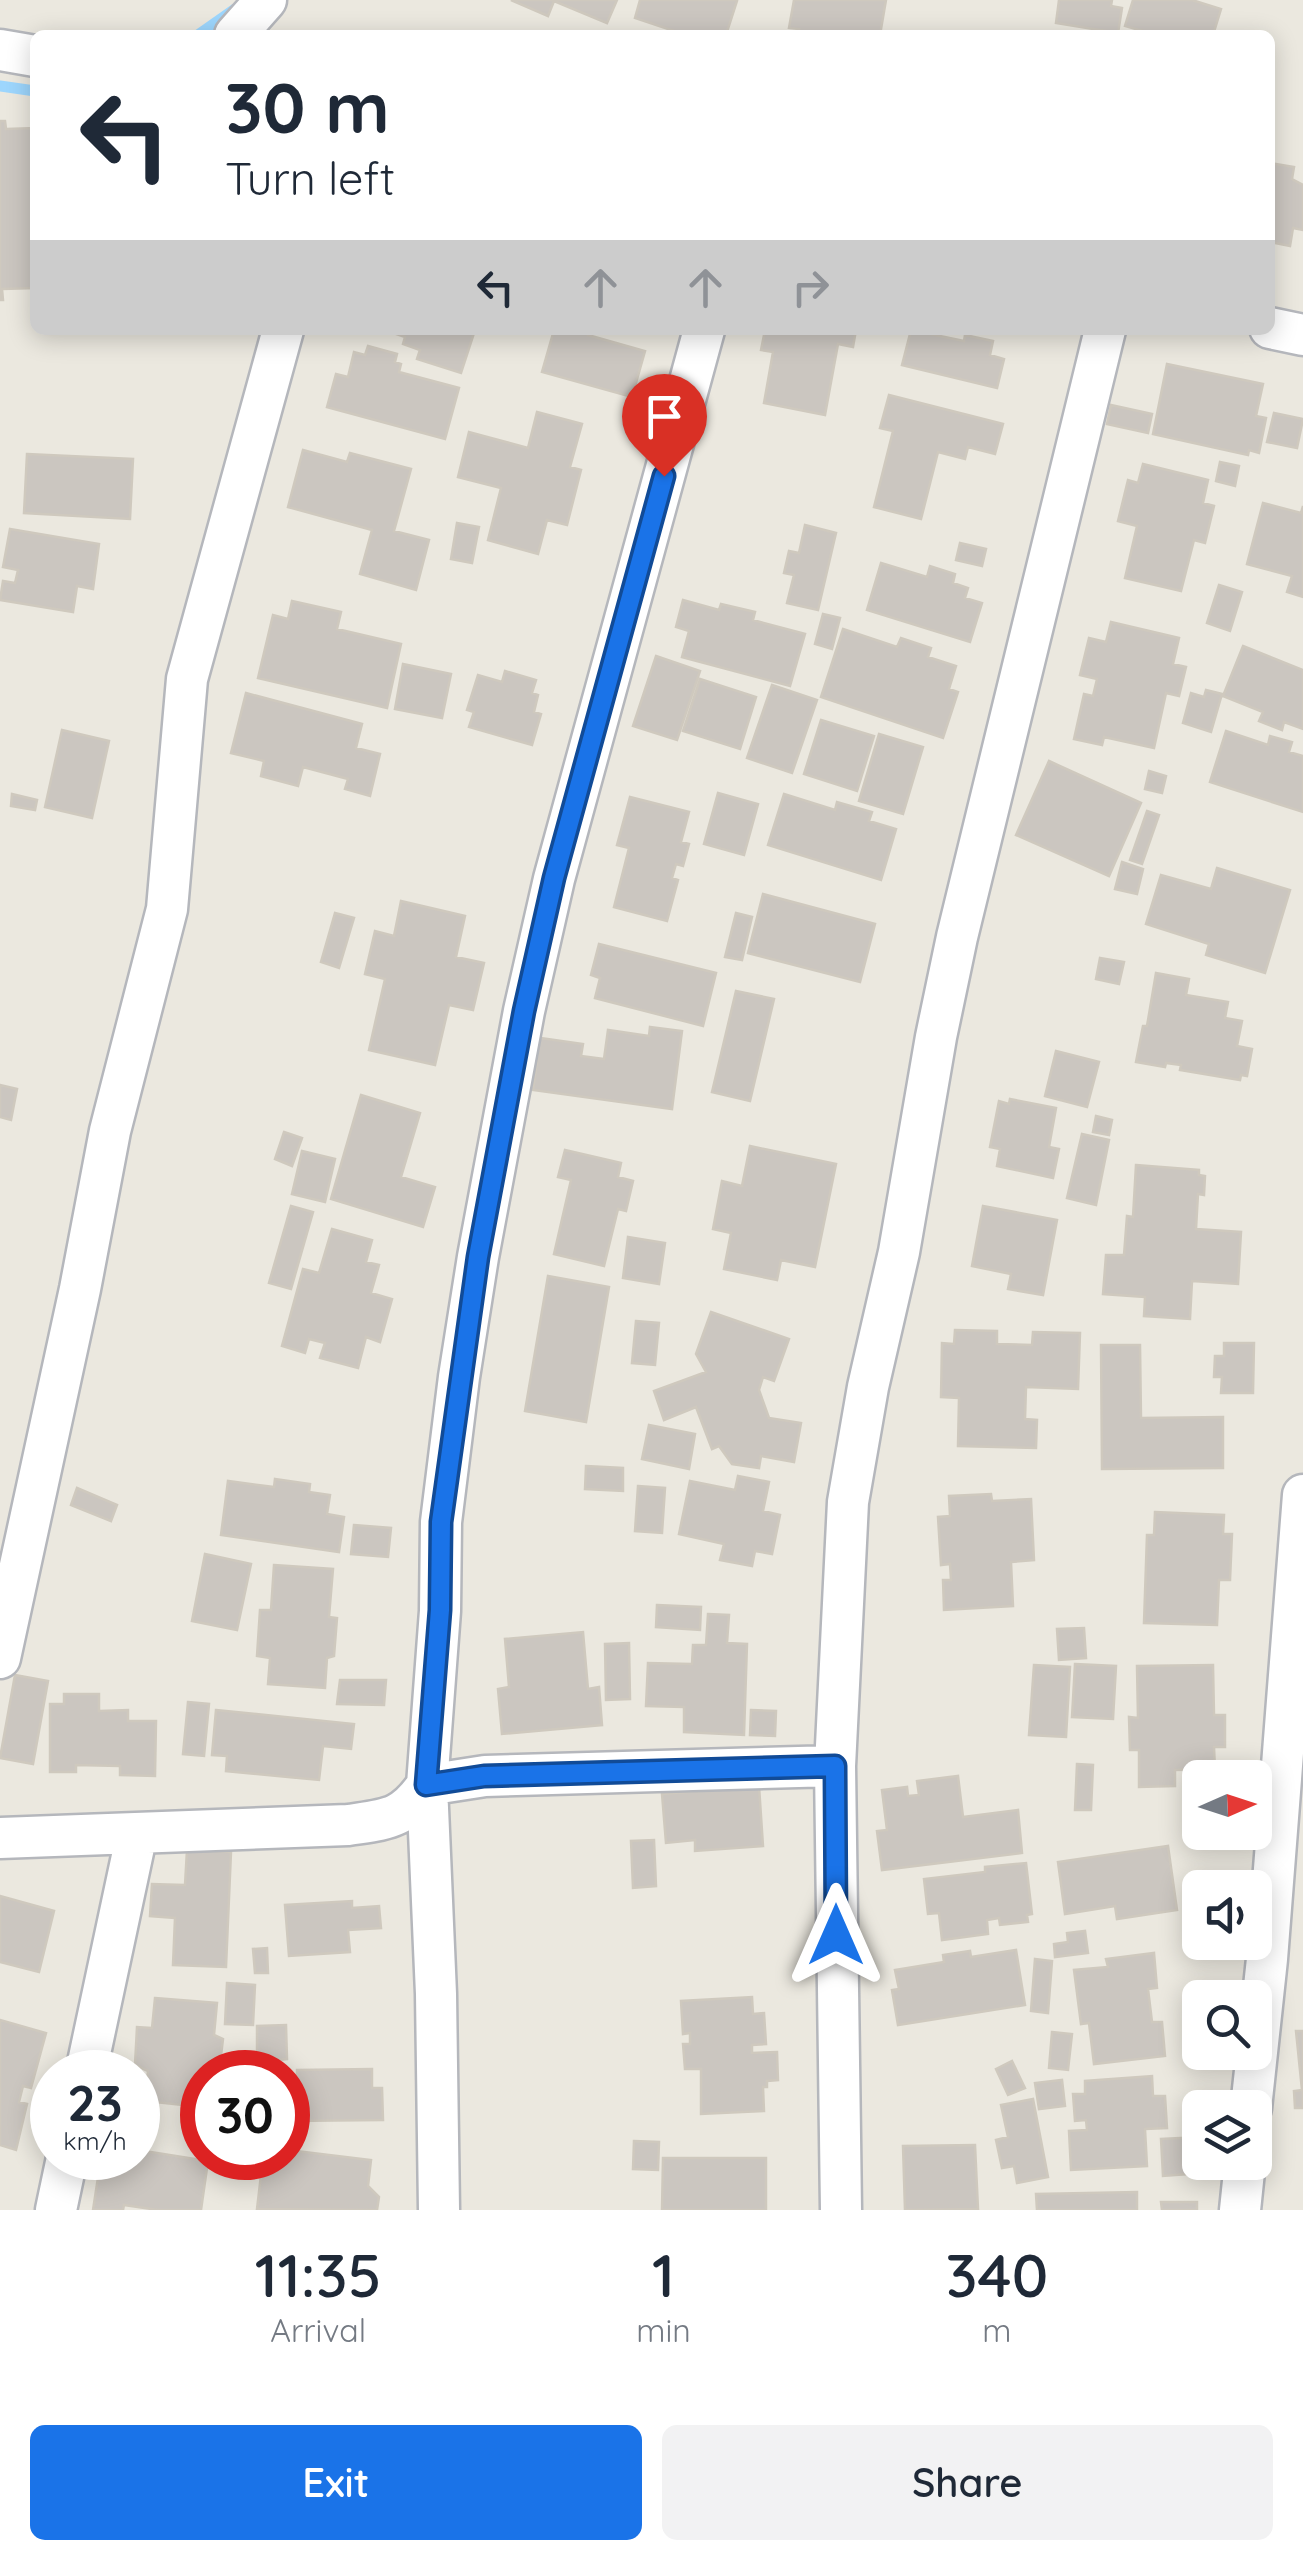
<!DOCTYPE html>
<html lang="en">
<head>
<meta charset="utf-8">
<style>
	body { margin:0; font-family:Quicksand,sans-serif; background:#f2f2f3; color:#1f2937; height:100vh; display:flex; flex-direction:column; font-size:38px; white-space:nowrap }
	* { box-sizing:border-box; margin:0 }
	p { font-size:32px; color:#747a83 }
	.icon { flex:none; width:55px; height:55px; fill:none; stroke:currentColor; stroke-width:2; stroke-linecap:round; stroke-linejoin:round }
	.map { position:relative; height:2210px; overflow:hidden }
	.panel { display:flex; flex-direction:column; background:#fff; flex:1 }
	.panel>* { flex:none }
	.banner { position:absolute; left:30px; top:30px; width:1245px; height:305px; border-radius:15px; box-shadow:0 5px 25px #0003; background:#fff; color:#1f2937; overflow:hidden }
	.needle { width:65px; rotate:87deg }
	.buttons { position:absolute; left:1182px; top:1760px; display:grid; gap:20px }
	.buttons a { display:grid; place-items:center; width:90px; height:90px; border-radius:15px; background:#fff; box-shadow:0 5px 25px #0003; font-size:50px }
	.speed { position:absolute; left:30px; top:2050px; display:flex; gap:20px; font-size:50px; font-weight:700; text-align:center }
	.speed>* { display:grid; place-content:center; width:130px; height:130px; border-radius:50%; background:#fff; box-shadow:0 5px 25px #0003; line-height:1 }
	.speed small { font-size:25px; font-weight:400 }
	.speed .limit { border:15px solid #d22; background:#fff; color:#111 }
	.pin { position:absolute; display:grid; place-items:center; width:85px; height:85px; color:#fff; margin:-102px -42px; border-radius:50% 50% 50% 0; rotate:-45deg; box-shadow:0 0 10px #0007 }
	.pin .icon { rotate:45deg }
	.me { position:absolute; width:110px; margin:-55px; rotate:0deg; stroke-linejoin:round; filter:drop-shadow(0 0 8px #0008) }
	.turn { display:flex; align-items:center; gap:35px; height:210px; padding:0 30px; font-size:45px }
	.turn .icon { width:130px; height:130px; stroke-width:2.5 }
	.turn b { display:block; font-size:70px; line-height:85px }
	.lanes { display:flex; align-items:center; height:95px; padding:0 30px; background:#0003; justify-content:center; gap:50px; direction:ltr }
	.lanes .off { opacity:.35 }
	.eta { display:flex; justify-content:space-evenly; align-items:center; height:170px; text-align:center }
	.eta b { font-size:60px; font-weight:600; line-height:70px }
	.primary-button { display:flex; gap:20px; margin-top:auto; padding:20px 30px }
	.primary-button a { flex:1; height:115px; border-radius:15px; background:#1a73e8; color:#fff; font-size:40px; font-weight:600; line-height:115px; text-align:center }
	.primary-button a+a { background:#f2f2f3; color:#1f2937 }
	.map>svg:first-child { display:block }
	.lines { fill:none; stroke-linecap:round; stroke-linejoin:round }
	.stream { stroke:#9dd6fd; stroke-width:11 }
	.building { fill:#cbc6c0; stroke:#cfc9be; stroke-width:2.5 }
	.minor-casing { stroke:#b5b7bc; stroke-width:45 }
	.minor { stroke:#fff; stroke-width:40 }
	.route-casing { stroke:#114b97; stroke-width:25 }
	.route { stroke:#1a73e8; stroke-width:18 }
</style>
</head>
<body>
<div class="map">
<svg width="1303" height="2210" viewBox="0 0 1303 2210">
	<rect width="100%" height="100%" fill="#ebe8df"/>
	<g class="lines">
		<path class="stream" d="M198,35L235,9
			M0,86L35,91"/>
	</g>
	<path class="building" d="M511,0H617L607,23L554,1L548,16Z
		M640,0H735L737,1L726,35H686L635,18Z
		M794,0H886L880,35H798L799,29L789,28Z
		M1059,0H1112L1111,6L1122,8L1118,33L1056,23Z
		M1133,0H1192L1221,9L1213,35H1156L1125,26Z
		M0,121H5L6,129L35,128V288L2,289L3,300H0Z
		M1270,163L1294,167L1292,179L1303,185V230L1293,228L1290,246L1270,242Z
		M385,330H475L461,373L417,359L420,350L403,344L405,337Z
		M554,330H589L588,335L645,351L632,397L542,372Z
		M765,330H856L853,347L838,344L825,415L764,403L773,352L761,350Z
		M911,330L964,341L965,335L993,341L990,355L1004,359L997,388L902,365Z
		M368,346L397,354L395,362L401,364L399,372L459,388L445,439L327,407L336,374L348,377L354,352L365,355Z
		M1167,364L1263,384L1256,416L1266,418L1259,453L1249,450L1248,455L1153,434Z
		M889,395L1003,424L995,454L968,447L965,459L938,452L921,519L874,507L893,431L880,428Z
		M1111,405L1152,414L1148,433L1107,424Z
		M537,412L582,424L570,467L581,470L567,525L547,520L538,554L488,540L501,488L458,477L469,432L528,448Z
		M1274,413L1303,419L1297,448L1267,442Z
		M303,450L347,462L350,453L411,469L394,531L429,540L416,590L360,574L372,530L288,507Z
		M27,454L133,459L130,519L24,513Z
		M1220,462L1239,466L1235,486L1216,481Z
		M1143,464L1208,480L1203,503L1214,506L1205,543L1194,540L1181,591L1125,578L1137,526L1118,521L1128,480L1138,483Z
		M1263,503L1301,513L1303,506V597L1287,592L1292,576L1247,564Z
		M457,523L479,527L472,563L451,559Z
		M805,525L836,533L818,610L787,603L794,575L784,573L789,551L799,553Z
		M10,529L99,544L93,589L77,586L73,612L0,600L3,581L15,583L18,570L3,567Z
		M960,543L986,549L982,566L956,560Z
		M881,563L927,577L930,566L955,574L953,583L968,588L965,598L982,603L970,642L867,610Z
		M1219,585L1242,592L1230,631L1207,623Z
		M683,600L719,610L721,604L755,612L753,620L805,634L790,686L682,657L689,631L676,627Z
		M292,601L341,612L337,629L401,644L387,708L258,678L273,615L288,619Z
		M823,614L840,618L832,649L815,644Z
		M1111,622L1179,638L1173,664L1186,667L1179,696L1166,693L1154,748L1104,737L1102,745L1074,739L1084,694L1093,696L1097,679L1080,675L1089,638L1106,642Z
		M843,629L897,647L901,638L931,648L928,657L956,666L949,689L958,692L943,738L821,697Z
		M1243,646L1303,670V729L1284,722L1282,730L1259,721L1263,712L1223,696Z
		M656,656L700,671L677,740L633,726Z
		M403,664L451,674L442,718L395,709Z
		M505,671L536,680L532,693L538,695L534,712L541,714L532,745L469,727L474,712L467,710L478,675L502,682Z
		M700,679L756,697L740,749L683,731Z
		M772,685L817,700L792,773L747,758Z
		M1206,690L1222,694L1211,732L1183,723L1191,693L1204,697Z
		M246,693L362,724L356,748L380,754L370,796L345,789L348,779L303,767L298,786L261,776L264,761L231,753Z
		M821,720L874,736L857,791L804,774Z
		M62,730L109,741L92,818L45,807Z
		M1226,731L1268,745L1270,736L1292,742L1289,752L1303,756V812L1210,782Z
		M879,734L923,747L903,814L859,801Z
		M1049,761L1141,803L1109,876L1016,835Z
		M1149,771L1166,776L1162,793L1145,789Z
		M718,793L758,804L744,855L704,844Z
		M12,794L37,800L35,810L11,806Z
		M784,794L835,810L837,802L872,812L869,821L896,829L881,880L768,845Z
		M630,797L689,812L681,842L689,844L683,866L676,864L672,878L678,880L667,921L614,907L629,848L617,845Z
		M1147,811L1159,815L1142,864L1130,860Z
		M1122,862L1143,869L1137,894L1115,889Z
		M1217,868L1290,890L1265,973L1206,955L1209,944L1146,924L1161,875L1211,889Z
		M763,894L875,924L860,982L748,953Z
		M401,901L465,916L456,957L484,963L473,1010L449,1005L435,1065L369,1050L385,979L365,974L375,931L394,936Z
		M335,913L354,918L339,968L321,962Z
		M736,913L752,917L742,960L725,957Z
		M599,944L716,973L703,1026L595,998L600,978L591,975Z
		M1100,958L1124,962L1119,984L1096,979Z
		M1156,973L1189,979L1186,995L1228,1002L1225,1018L1242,1021L1237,1046L1252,1049L1247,1076L1241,1075L1240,1080L1180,1070L1181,1065L1166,1063L1165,1067L1136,1062L1143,1026H1147Z
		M736,991L774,999L750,1101L712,1092Z
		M650,1027L682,1031L672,1109L533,1090L540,1038L583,1044L581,1056L604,1059L608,1030L649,1036Z
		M1056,1051L1099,1062L1087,1107L1045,1096Z
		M0,1085L17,1089L11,1120L0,1117Z
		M361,1095L420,1113L401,1177L435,1187L423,1227L331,1199Z
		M1010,1099L1056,1108L1049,1147L1059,1149L1053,1178L997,1166L1000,1149L990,1147L999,1101L1009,1104Z
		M1096,1116L1112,1120L1109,1135L1093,1132Z
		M284,1132L302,1138L292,1166L275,1159Z
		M1082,1134L1109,1140L1096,1205L1067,1198Z
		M750,1146L836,1164L815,1267L781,1260L777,1280L724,1269L731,1233L713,1229L722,1181L742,1186Z
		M565,1150L621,1163L618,1177L633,1181L626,1211L618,1209L604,1266L554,1254L571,1180L558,1177Z
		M302,1151L335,1159L325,1202L292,1194Z
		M1136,1165L1199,1170V1175L1205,1176L1204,1195L1198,1194L1196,1229L1241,1232L1238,1284L1192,1281L1190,1319L1144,1316L1145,1297L1103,1294L1106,1255H1124L1127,1216L1133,1217Z
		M291,1206L313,1212L291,1289L269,1283Z
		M983,1206L1057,1220L1043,1295L1008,1289L1011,1274L972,1266Z
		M332,1229L372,1240L366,1262L379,1265L371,1293L392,1299L380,1342L366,1337L358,1368L320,1358L325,1343L309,1339L305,1353L282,1346L303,1269L319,1273Z
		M628,1237L665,1243L659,1284L623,1278Z
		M548,1276L609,1287L586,1422L525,1411Z
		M711,1312L789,1339L774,1381L763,1377L759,1390L769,1418L801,1423L794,1462L761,1456L759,1468L732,1464L719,1446L712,1449L696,1407L664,1420L654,1391L706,1372L696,1354Z
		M636,1321L659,1323L655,1365L632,1363Z
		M955,1330L997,1331V1344L1032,1345L1033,1332L1080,1333L1078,1389L1026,1387L1025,1419L1037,1420L1036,1448L958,1446L959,1398L941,1397L942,1343L954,1344Z
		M1224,1343H1254L1253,1393H1221L1222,1377H1214L1215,1356H1224Z
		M1101,1345H1140L1141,1418L1223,1417V1468L1102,1469Z
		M649,1425L695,1434L689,1469L642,1459Z
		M586,1466L623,1468V1491L585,1489Z
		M738,1476L769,1482L763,1511L780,1515L772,1554L755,1551L752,1566L720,1560L724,1544L679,1534L690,1481L735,1490Z
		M275,1479L310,1484L309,1492L330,1495L327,1514L344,1517L339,1552L221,1535L228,1481L274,1487Z
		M638,1486L665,1488L662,1533L635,1531Z
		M77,1488L117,1505L111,1521L71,1505Z
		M991,1494L992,1501L1031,1499L1034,1560L1011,1562L1013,1606L944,1610L943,1580H951L950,1564L941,1565L938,1517L950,1516L949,1496Z
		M1155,1512L1224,1515L1223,1534H1232L1230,1580H1219L1217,1625L1144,1623L1147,1535H1154Z
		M354,1525L391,1528L388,1557L351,1554Z
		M205,1554L251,1564L237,1630L192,1621Z
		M274,1565L333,1569L329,1617L337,1618L334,1656L327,1658L325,1688L268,1684L270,1658L257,1656L260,1610H271Z
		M657,1605L701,1607L700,1630L656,1627Z
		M708,1614L729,1615L727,1643L747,1644L744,1735L684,1732V1707L646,1706L648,1663L692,1664L693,1645H706Z
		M1084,1628L1086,1658L1059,1660L1057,1629Z
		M583,1632L588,1689L599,1687L602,1725L502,1734L498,1689L509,1687L505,1639Z
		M629,1643L630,1699L606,1700L605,1644Z
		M1075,1664L1116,1666L1113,1719L1072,1717Z
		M1034,1665L1070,1667L1066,1737L1029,1735Z
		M1213,1665L1214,1715H1225V1747H1214L1215,1769L1175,1770V1786L1139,1787V1750H1130L1129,1717L1138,1718L1137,1666Z
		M15,1675L48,1681L33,1764L0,1758Z
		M340,1680H386L384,1705L337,1704Z
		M64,1694H99V1711L128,1710V1721H156L155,1776L120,1775V1766L76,1765V1772H50V1704H64Z
		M188,1702L209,1704L204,1756L183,1754Z
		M216,1710L354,1724L351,1749L323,1746L319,1780L226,1771L227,1756L212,1755Z
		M751,1710L776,1711L775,1736L750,1735Z
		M1077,1764L1093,1765L1091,1810H1075Z
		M958,1776L963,1817L1018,1810L1022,1853L882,1870L877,1831L887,1830L882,1790L907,1787L908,1796L919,1795L917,1781Z
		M759,1786L763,1846L695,1851V1840L666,1843L662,1794Z
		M654,1840L656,1886L633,1888L631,1841Z
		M1168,1846L1177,1910L1117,1919L1115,1906L1065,1914L1058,1862Z
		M187,1850L231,1852L226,1967L173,1965L175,1918L150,1916L152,1884L185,1885Z
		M1026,1863L1032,1914L1027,1915L1028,1922L1000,1925L999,1918L987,1920L988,1934L942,1940L939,1913L928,1914L924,1879L985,1872V1867Z
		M0,1896L54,1911L39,1972L0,1962Z
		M352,1901V1908L379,1906L381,1928L348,1930L350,1952L289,1956L285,1905Z
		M1085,1931L1088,1953L1055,1957L1054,1944L1068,1942L1067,1933Z
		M267,1948L268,1973H255L253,1949Z
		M1016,1950L1025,2005L898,2025L892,1990L899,1989L895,1970L944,1962L943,1955L970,1951L971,1957Z
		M1154,1953L1157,1988L1148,1989L1152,2022H1162L1165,2056L1094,2064L1089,2023L1081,2024L1074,1970L1108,1967L1106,1959Z
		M1035,1959L1052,1961L1048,2013L1031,2011Z
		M227,1983L255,1985L253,2025L225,2024Z
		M752,1997L753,2014L764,2013L766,2044L752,2045V2053L777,2052L778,2080L767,2081V2087H763L764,2111L701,2114V2069H685L683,2044H690V2033L683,2034L681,2001Z
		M155,1998L217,2003L214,2035L223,2039L219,2072H202V2107L145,2101L148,2071L135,2065L137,2027L152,2028Z
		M0,2020L46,2033L31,2088L23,2086L19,2102L27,2104L16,2150L0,2145Z
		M286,2025L287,2059L257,2062V2026Z
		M1296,2031H1303V2108H1295L1294,2091L1302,2090Z
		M1052,2032L1072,2034L1068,2070L1049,2068Z
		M1012,2061L1025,2088L1008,2095L996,2069Z
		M372,2069V2088H382L383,2120L288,2121V2072H258L289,2071V2076H297V2070Z
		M1152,2076L1153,2096H1165L1167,2128L1145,2129L1147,2166L1071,2170L1069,2131L1087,2130L1086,2120L1075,2121L1073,2094H1085V2081Z
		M1062,2080L1065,2106L1039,2109L1035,2083Z
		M1033,2099L1048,2177L1017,2183L1014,2166L1002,2168L996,2140L1008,2137L1001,2105Z
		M1200,2137L1203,2173L1163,2176L1161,2139Z
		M634,2141L659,2142L658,2170L633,2169Z
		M975,2145L978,2209L905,2210L903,2146Z
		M138,2150L208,2161L201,2210H158L124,2205L123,2210H93L101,2158H138Z
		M288,2150L371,2160L368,2186L379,2197L377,2210L257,2209L263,2158H288Z
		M663,2158H766V2210H662Z
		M1137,2192V2210H1037L1036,2194Z
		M1161,2202H1197V2210H1162Z"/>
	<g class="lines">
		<g class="minor-casing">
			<path id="minor" d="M235,35L266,0
				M0,50L35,56
				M1270,328L1303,335
				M0,1658L80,1289L110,1131L167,909L187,679L283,330
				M0,1838L348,1825C387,1819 403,1820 427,1785L485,1776L835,1766
				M86,2072L137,1833
				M1251,2108L1267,1959L1303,1495
				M56,2210L67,2158
				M439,2210L436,1994L427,1785L440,1611L441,1522L459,1377L478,1257L524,1011L554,879L704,330
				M841,2210L835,1766L848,1502L868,1387L899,1252L936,1037L957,937L1105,330
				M1240,2210L1245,2162"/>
		</g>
		<use href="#minor" class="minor"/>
	</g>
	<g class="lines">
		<g class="route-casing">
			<path id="route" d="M664,476L554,878L524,1011L478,1257L441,1522L440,1610L426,1785L484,1776L835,1766L836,1935"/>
		</g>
		<use href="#route" class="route"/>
	</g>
</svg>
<div class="buttons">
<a><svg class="needle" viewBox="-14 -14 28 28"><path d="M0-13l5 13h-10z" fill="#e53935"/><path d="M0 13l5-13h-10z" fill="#747a83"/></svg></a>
<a><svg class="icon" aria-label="sound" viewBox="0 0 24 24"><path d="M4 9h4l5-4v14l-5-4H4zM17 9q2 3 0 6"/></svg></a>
<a><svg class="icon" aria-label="search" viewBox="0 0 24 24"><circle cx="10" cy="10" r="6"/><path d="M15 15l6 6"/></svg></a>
<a><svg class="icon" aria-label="layers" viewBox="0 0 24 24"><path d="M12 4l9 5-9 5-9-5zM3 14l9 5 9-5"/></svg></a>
</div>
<div class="speed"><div>23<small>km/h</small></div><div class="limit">30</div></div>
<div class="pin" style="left:664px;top:476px;background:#d93025"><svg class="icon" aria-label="arrive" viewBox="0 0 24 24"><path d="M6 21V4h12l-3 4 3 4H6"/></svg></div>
<svg class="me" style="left:836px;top:1935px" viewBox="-20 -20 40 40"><path d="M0-17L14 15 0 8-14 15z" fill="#1a73e8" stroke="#fff" stroke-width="4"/></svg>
<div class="banner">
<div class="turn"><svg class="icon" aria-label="left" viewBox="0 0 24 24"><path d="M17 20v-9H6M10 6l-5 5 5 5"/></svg><div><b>30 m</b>Turn left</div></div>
<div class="lanes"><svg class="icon" aria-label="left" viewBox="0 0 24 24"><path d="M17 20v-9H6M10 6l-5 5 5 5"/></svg><svg class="icon off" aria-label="ahead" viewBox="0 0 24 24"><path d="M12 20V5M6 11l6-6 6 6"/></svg><svg class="icon off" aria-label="ahead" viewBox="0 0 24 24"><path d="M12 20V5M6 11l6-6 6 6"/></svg><svg class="icon off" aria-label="right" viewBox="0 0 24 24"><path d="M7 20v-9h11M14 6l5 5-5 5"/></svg></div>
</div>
</div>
<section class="panel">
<div class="eta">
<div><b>11:35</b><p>Arrival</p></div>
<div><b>1</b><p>min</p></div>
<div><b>340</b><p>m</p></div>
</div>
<div class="primary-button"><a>Exit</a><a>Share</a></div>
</section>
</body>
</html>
